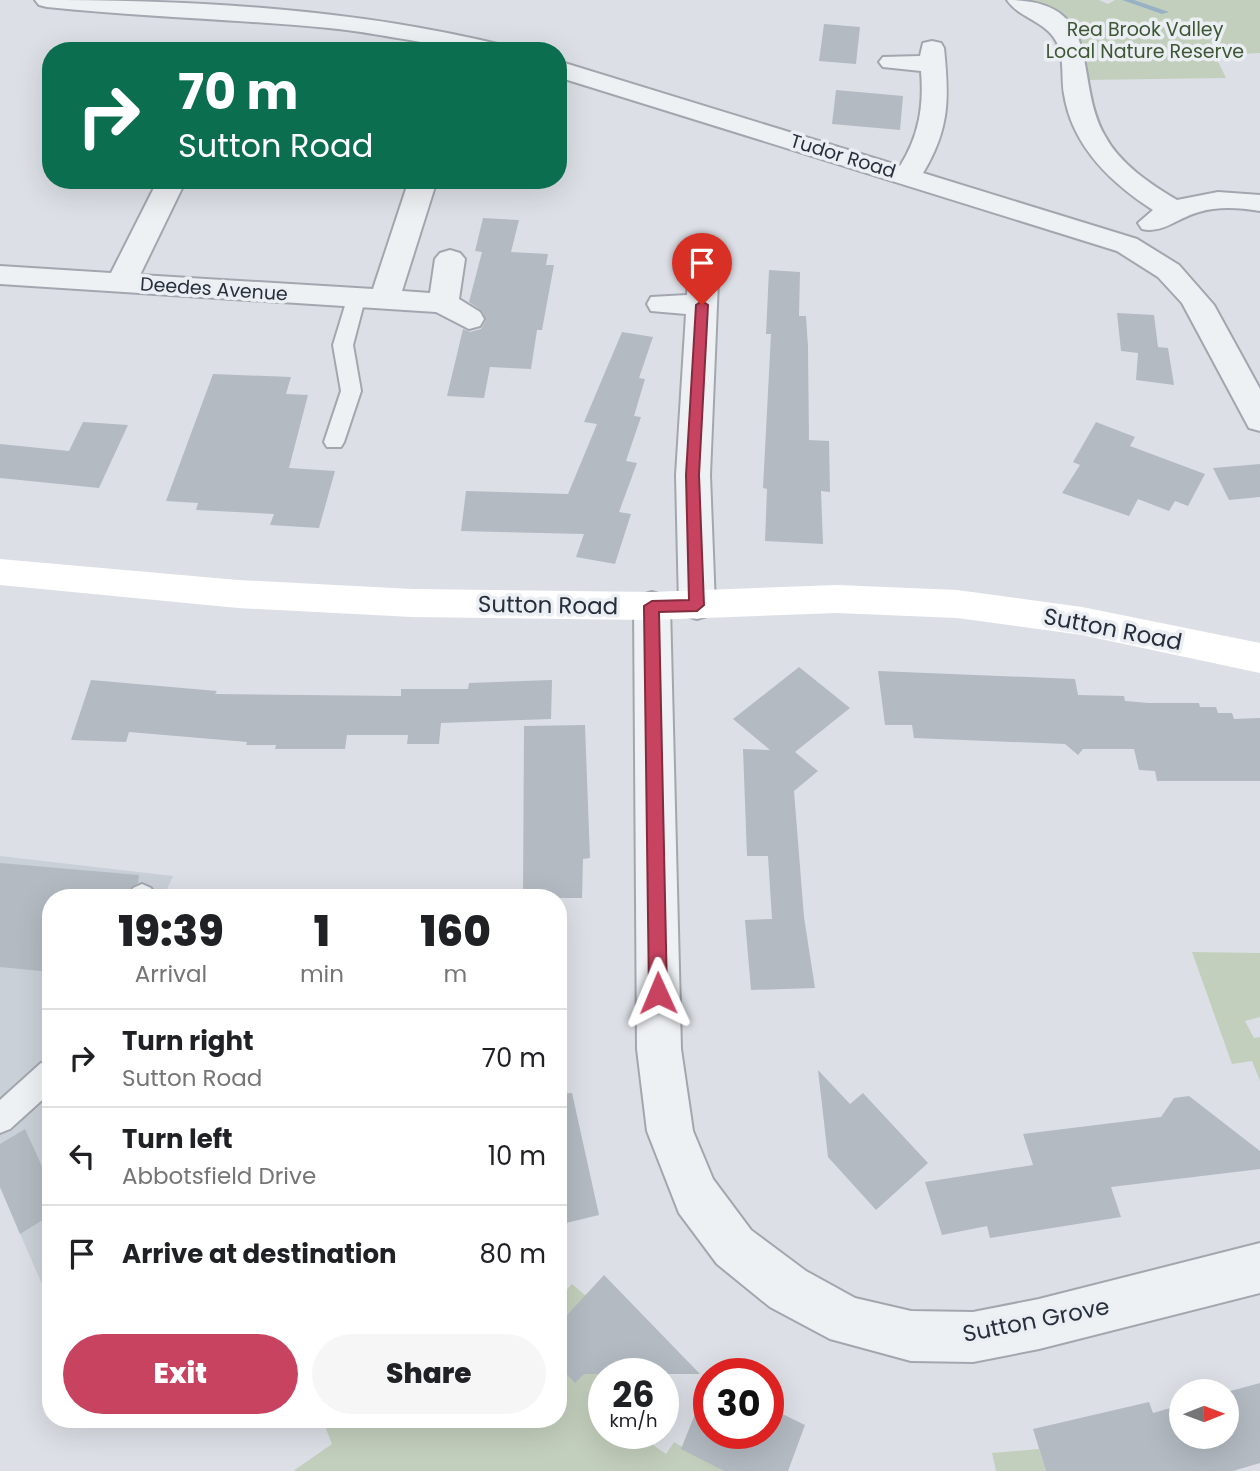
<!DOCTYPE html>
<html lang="en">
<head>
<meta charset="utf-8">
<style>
	body { margin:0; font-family:Poppins,sans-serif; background:#f6f6f6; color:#202124; height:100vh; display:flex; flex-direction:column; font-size:26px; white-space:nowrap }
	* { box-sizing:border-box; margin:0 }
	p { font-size:23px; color:#757577 }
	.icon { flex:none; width:38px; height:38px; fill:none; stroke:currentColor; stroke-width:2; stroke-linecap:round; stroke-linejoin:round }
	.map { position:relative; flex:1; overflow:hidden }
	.drawer { position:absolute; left:42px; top:889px; width:525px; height:539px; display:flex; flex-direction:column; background:#fff; border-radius:28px; box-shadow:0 7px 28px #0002 }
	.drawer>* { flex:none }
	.guide { position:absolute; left:42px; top:42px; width:525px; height:147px; border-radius:28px; box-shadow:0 7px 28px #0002; background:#0b6e4f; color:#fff; overflow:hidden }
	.needle { width:46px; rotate:89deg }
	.fabs { position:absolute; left:1169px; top:1379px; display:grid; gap:14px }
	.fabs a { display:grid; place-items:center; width:70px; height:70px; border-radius:50%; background:#fff; box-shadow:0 7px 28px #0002; font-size:35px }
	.speed { position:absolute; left:588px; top:1358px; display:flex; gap:14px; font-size:35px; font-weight:700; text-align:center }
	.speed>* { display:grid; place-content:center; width:91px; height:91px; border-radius:50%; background:#fff; box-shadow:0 7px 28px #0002; line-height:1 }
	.speed small { font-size:18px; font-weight:400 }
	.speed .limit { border:10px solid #d22; background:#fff; color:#111 }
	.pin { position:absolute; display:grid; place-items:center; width:60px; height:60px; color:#fff; margin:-72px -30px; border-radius:50% 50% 50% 0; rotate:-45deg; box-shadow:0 0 7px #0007 }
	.pin .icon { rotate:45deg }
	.me { position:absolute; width:77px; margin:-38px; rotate:359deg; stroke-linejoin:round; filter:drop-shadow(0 0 5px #0008) }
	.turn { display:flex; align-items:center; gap:24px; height:147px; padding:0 21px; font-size:32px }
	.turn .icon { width:91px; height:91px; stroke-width:2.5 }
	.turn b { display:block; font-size:49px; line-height:60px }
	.eta { display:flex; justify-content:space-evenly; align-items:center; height:119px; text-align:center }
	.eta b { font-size:42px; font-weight:800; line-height:49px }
	.button { display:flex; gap:14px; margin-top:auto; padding:14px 21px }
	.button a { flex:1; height:80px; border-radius:42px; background:#c84360; color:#fff; font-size:28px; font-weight:800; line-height:80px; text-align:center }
	.button a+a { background:#f6f6f6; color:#202124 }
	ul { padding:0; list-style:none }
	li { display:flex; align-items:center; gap:21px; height:98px; padding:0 21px; border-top:2px solid #e0e0e0 }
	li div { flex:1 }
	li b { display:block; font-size:26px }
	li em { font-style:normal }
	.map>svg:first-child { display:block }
	.built { fill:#cad0d7 }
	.green { fill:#c3cfbd }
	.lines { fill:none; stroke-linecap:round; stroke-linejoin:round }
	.stream { fill:#98b1c5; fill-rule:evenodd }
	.building { fill:#b3bac2 }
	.lane-casing { stroke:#a2a7af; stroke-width:4 }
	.street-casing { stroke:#a2a7af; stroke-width:4 }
	.lane { fill:#eef1f4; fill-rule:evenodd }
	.street { fill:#eef1f4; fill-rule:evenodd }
	.secondary { fill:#fff; fill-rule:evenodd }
	.route { fill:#c84360; stroke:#822c3e; stroke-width:2 }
	.labels { text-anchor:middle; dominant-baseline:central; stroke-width:7; stroke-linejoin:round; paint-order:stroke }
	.far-park-label { font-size:19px; fill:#3d5634; stroke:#ebeff4 }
	.far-street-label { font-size:19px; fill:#262f3b; stroke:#ebeff4 }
	.street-label { font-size:23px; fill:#262f3b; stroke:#ebeff4 }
</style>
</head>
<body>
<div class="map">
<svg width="1260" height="1471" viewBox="0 0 1260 1471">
	<rect width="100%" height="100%" fill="#dce0e6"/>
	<path class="built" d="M0,856L173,876L163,898H51V1305L0,1187Z"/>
	<path class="green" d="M1031,0H1099L1108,4L1115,0H1260V53L1215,55L1226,78L1088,80C1081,36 1067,23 1031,0Z
		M1192,952L1260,953V1017L1245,1021L1254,1038L1260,1037V1081L1252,1061L1232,1064Z
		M572,1284L586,1296L558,1325V1299Z
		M595,1361L604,1374V1433H655L650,1443L666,1454L674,1442L724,1471H293L332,1444L322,1419H558V1365Z
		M1039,1449L1046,1471H996L992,1453Z"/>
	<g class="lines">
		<path class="stream" d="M1122,0H1134L1169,12L1162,14Z"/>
	</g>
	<path class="building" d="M824,24L860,27L856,64L819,61Z
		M836,90L903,96L900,130L832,124Z
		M483,218L519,220L511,252L548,254L546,265H554L542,330H537L531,369L490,367L484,398L447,396L463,329L470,332L481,329L486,320L482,311L469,302L482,252L475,251Z
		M769,270L800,272L799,316H806L808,347L809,440L829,441L830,492L821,491L823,544L765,541L767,489L763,488L771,334H766Z
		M1117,313L1154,315L1158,347L1168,348L1174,385L1136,380L1138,353L1121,351Z
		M622,332L653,337L639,378L645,379L634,416L641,417L626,461L637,463L619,512L631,514L615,564L576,557L584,534L461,531L466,491L568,494L597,424L584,422Z
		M213,374L291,377L286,394L308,395L289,468L335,471L319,528L270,525L274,514L196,510L198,503L166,501Z
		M83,422L128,425L99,488L0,478V444L69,451Z
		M1096,422L1135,437L1130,446L1205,474L1188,506L1175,501L1169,511L1138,499L1129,516L1062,493L1080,465L1073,462Z
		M1260,464V497L1229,500L1213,468Z
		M799,667L850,708L795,752L818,771L794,791L804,917L815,988L751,990L745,920L772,919L768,856H747L743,749L770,750L733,719Z
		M878,671L1075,679L1078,695L1124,696L1125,701L1149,703H1199L1200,707H1216L1218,713H1232L1234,719L1260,718V781H1157L1155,771L1139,770L1134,749H1083L1078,755L1065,744L914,738L912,725H885Z
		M91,680L217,691L215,694L401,696V689H468L469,683L552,680L551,719L441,723L439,744H407L408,735H347L345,749H275L276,745H246L247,742L129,732L126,742L71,740Z
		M585,725L590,858L583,859L582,898H523L524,726Z
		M0,863L139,875L138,883L131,887L127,898H51V972L0,967Z
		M818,1070L850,1104L863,1093L928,1163L876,1210L828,1157Z
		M572,1093L599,1215L558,1225V1094Z
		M1189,1096L1260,1151V1169L1111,1187L1121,1217L990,1238L987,1226L942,1235L925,1182L1033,1165L1023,1134L1161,1117L1174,1098Z
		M25,1129L51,1186V1215L20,1234L0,1187V1144Z
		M604,1275L700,1374H584L575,1383L558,1365V1325Z
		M709,1379V1433H768V1407L805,1425L788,1471H724L681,1449Z
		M1260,1383V1463L1233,1471H1046L1033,1429L1149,1402L1153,1413L1181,1405V1437H1227V1392Z"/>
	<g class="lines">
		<g class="lane-casing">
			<path id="lane" d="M356,293L365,299L353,345L361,391L344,442L341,447H327L324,442L341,391L333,345L347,299Z
				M142,884L151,888L155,898H129L133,888Z
				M51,1059V1092L10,1129L0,1133V1100L41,1063Z"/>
		</g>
		<g class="street-casing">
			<path id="street" d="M35,0C193,0 352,8 506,46L509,51C449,51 390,34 329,28C235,19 141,17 47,7L39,5Z
				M1007,0C1107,0 1072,79 1105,136C1120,164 1150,184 1177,200L1218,192L1260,195V211C1240,208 1219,206 1199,212C1179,217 1163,234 1142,229L1138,223L1153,210C1111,183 1072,146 1064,94C1061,77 1065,57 1056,41C1045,21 1019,18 1007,0Z
				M932,41L941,43L944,48C949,98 950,128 923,173L1137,239L1179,265L1214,305L1260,389V431L1249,428L1182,303L1158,277L1117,251L558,77V61L900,166C919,136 924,106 921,71L883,67L879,62L883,57L920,56L923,43Z
				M158,180H186L140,275L373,289L409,180H437L402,291L430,293L435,259L440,253L450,250L460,253L465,259L459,299L480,312L484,319L480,326L469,329L436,312L0,284V266L111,273Z
				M703,272L713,274L718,281L710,475L715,605L710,615L697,619L684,615L679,605L676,475L686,314L651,311L647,304L651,297L687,295L688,281L693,274Z
				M652,592L665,596L670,606L681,1049L693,1131L713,1179L751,1230L806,1271L855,1298L911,1311L973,1312L1039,1299L1260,1243V1293L1039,1349L973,1362L911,1361L830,1339L770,1307L717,1264L679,1213L647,1131L637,1049L634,606L639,596Z"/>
		</g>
		<use href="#lane" class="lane"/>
		<use href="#street" class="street"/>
		<path class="secondary" d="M0,559L238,580L412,589L652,592L837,585L957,590L1082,607L1260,643V673L1082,635L957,618L837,613L652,620L412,617L238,608L0,585Z"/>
	</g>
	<path class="route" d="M702,301L708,305L699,475L704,605L697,611L659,612L667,993L665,999L658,1002L652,999L649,993L644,606L652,601L689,600L686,475L696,305Z"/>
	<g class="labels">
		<g class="far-park-label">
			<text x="1145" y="29">Rea Brook Valley<tspan x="1145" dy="22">Local Nature Reserve</tspan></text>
		</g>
		<g class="far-street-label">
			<text transform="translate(843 156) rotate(17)">Tudor Road</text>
			<text transform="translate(214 289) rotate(4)">Deedes Avenue</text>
		</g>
		<g class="street-label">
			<text transform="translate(548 605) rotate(1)">Sutton Road</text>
			<text transform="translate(1113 629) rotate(11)">Sutton Road</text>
			<text transform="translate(1036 1320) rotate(-11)">Sutton Grove</text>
		</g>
	</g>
</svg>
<div class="fabs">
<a><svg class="needle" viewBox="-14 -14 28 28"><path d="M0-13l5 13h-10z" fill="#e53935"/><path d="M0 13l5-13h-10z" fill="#757577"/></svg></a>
</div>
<div class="speed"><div>26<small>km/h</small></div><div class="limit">30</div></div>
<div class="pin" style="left:702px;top:305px;background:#d93025"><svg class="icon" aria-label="arrive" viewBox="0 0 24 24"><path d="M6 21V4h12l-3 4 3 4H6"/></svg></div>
<svg class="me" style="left:658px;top:993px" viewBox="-20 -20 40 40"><path d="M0-17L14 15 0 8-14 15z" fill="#c84360" stroke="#fff" stroke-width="4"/></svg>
<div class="guide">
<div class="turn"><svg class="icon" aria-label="right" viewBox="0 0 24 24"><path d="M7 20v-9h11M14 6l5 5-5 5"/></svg><div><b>70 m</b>Sutton Road</div></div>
</div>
<section class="drawer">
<div class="eta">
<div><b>19:39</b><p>Arrival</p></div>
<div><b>1</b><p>min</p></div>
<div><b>160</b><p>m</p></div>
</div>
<ul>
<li><svg class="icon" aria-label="right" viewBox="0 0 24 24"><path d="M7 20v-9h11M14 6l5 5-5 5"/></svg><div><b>Turn right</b><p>Sutton Road</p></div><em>70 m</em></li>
<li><svg class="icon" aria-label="left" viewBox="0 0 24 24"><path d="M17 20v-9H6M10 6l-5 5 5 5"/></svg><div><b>Turn left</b><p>Abbotsfield Drive</p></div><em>10 m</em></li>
<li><svg class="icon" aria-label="arrive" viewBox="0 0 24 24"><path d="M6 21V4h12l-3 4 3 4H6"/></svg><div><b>Arrive at destination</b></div><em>80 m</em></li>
</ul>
<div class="button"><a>Exit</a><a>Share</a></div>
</section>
</div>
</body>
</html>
